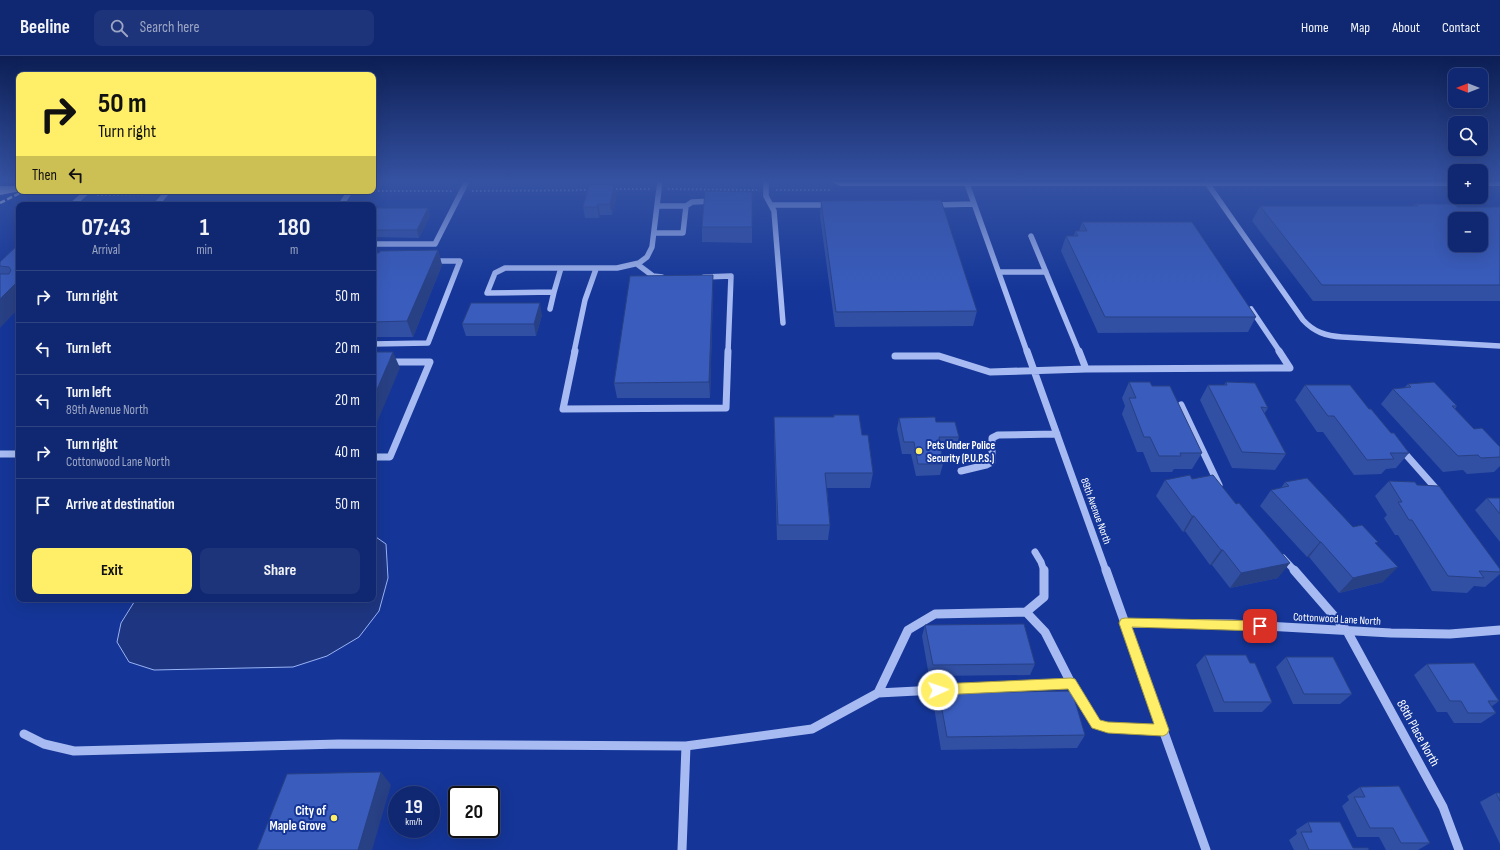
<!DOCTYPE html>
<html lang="en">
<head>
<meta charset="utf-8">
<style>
	body { margin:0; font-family:"Sofia Sans Condensed",sans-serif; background:#1e347a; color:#f1f3f6; height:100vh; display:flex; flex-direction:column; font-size:15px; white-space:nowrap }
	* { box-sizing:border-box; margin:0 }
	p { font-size:13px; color:#9ca6c4 }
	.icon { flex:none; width:22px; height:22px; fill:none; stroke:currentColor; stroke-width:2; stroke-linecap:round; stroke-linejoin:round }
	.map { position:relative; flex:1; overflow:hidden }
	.side { position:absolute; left:16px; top:146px; width:360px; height:400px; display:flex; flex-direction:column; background:#102872; border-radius:8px; box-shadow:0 4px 16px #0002,0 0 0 1px #304484 }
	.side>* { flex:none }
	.top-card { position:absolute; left:16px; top:16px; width:360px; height:122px; border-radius:8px; box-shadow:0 4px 16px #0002,0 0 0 1px #304484; background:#ffef68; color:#111; overflow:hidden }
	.needle { width:26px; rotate:270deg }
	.fabs { position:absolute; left:1448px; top:12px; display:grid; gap:8px }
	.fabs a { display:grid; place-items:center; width:40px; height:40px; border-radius:8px; background:#102872; box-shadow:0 4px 16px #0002,0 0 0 1px #304484; font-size:20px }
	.speed { position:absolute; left:388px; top:730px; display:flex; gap:8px; font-size:20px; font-weight:700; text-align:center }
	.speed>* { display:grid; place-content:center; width:52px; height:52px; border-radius:50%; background:#102872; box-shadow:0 4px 16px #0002,0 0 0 1px #304484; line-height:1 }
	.speed small { font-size:10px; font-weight:400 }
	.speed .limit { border:2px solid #111; border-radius:6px; background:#fff; color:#111 }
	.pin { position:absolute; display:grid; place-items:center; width:34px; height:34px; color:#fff; margin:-17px; border-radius:8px; box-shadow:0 2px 6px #0006 }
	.me { position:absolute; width:44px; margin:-22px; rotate:87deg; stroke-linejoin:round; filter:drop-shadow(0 0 3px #0008) }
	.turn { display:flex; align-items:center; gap:14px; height:84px; padding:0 16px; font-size:18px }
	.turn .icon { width:52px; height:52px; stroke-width:2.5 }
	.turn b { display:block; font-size:28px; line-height:34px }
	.then { display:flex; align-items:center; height:38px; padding:0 16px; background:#0003; gap:8px; font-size:15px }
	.eta { display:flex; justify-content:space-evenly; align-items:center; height:68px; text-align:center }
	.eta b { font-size:24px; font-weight:700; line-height:28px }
	.button { display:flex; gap:8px; margin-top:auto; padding:8px 16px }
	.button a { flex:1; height:46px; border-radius:8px; background:#ffef68; color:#111; font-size:16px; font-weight:700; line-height:46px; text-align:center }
	.button a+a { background:#1e347a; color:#f1f3f6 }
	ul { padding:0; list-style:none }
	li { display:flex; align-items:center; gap:12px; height:52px; padding:0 16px; border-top:1px solid #304484 }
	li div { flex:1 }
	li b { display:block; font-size:15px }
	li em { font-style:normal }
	header { display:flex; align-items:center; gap:24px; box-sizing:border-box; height:56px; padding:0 20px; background:#102872; border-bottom:1px solid #304484 }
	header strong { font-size:19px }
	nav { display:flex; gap:22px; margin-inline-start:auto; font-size:14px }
	.search { width:280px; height:36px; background:#1e347a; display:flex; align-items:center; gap:10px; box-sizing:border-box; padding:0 14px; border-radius:8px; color:#9ca6c4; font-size:15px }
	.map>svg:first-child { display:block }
	.water { fill:#1e3681; stroke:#99b3f5 }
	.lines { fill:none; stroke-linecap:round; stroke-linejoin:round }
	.path { stroke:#a7bbf2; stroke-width:2; stroke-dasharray:1.5 2.5; stroke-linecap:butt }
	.minor-far2 { stroke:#a7bbf2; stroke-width:5.5 }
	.minor-far1 { stroke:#a7bbf2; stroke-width:7 }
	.minor { stroke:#a7bbf2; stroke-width:9 }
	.major { fill:#f2f5ff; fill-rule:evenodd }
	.highway { fill:#fff; fill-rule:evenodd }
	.rail { stroke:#fff; stroke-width:2.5; stroke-dasharray:5.5 2.5; stroke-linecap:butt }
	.wall { fill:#314fa3 }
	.shaded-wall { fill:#284084 }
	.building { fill:#395cbd; stroke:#284084; fill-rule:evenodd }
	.route { fill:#ffef68; stroke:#a69b44 }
	.poi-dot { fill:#ffef68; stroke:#153698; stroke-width:1.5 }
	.labels { text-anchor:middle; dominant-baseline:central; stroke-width:4; stroke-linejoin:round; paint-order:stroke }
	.poi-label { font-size:11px; font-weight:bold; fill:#fff; stroke:#153698; text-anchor:start }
	.street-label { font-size:11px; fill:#fff; stroke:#153698 }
	.near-street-label { font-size:13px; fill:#fff; stroke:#153698 }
	.near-poi-label { font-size:13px; font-weight:bold; fill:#fff; stroke:#153698; text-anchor:end }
</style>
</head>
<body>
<header>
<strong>Beeline</strong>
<div class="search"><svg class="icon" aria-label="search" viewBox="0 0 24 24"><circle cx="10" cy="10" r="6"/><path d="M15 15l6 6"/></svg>Search here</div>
<nav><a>Home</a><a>Map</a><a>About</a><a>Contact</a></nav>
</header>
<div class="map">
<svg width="1500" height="794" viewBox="0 0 1500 794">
	<rect width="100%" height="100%" fill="#153698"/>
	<path class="water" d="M373,479L386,488L388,522L379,555L359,581L327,600L293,611L154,614L129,606L117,586L121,567L136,543H373Z"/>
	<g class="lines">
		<path class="path" d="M612,133H651
			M668,133L757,134
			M776,134H831
			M370,135H453
			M472,135L591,134
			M177,137L332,135
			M26,138L66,136L70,138
			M97,139L152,138"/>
		<path class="minor-far2" d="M766,125V140L774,155L783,267
			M966,125L1027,296
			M1207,127L1303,264C1314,276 1326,280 1342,281L1500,290
			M72,149L88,135
			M156,149L168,135
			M315,149L342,148
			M341,149L350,135
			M772,149H830
			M934,149L974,148
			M686,150L692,146L713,145
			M654,177H683L686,150H657
			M1031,180L1079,296
			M373,188H435L467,125
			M637,208L653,220L662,221
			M999,216H1046
			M704,221L731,220L728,296
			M554,236L561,212
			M550,253L554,236L487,237L495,217L505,212H617L639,207L647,201L652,191L660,125
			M1251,253L1280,296
			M373,288L428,287L460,205H431
			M574,296L585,244L596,213"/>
		<path class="minor-far1" d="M575,295L563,353L726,352L728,295
			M1027,295L1106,515
			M895,300H939L990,316L1086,313L1079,295
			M373,306H430L390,401H373
			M1086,313L1290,312L1279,295
			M1181,349L1219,429
			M1401,393L1439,436
			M0,398H19
			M961,415L986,409L992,406V382L998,379L1057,378
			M1035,496L1041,506L1044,515
			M1283,502L1295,515"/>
		<path class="minor" d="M1106,514L1206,794
			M1294,514L1347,575L1443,751L1459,794
			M1026,556L1044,541V514
			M1125,567L1232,568L1391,577L1450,578L1500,574
			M878,637L908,574L935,558L1026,556L1045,576L1071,627
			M24,678L44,688L74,695L339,688L686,690L682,794
			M686,690L812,673L878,637L1071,627L1096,668L1108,671L1163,674"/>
		<path class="major" d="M830,125L842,126H1455V130H841L831,126Z
			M1481,126H1500V130H1481Z
			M0,130H19V134H0Z"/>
		<path class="highway" d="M19,130V135H21L0,139V133Z"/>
		<path class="rail" d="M0,147L24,135"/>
	</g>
	<path class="wall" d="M752,136V187L702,186V171Z
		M616,141L612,159H600L599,162H585L583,151Z
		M821,145L977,255L973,270L835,271L820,160Z
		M1415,148L1457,151H1500V245H1313L1252,165L1260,150H1413Z
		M373,152H428L430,159L419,182L373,181Z
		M1082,166L1256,261L1248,276L1098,277L1061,195L1066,180H1074L1075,175H1079Z
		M19,188V252L0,217V206Z
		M438,194L442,209L413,281H373V197Z
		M713,235L710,342H617L614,327Z
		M542,259L536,280H466L462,268Z
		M1129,326L1152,330L1202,397L1192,413H1174L1172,416H1151L1143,396H1137L1122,358L1125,350L1122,342Z
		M1226,326L1268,352L1264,358L1286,398L1275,414L1232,412L1200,344L1208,329H1224Z
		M1408,328L1457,350L1455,353L1474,373L1500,391V410L1494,416L1467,418L1463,414L1443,416L1381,348L1393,333L1404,332Z
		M1305,329L1369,353L1409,397L1396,412L1386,413L1381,418L1354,419L1323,376H1317L1295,344Z
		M834,359L862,379L873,417L870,432H827L830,469L828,484H777L774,377V361H833Z
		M899,362L936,366L959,381L956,393H941L943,408L940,419L916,420L911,398H902L897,373Z
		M1192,423L1278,522L1230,532L1212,509H1210L1185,475L1183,476L1156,440L1165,424Z
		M1389,425L1417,429L1500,513V518L1485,531L1474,530L1467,537L1432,535L1398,479H1395L1384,462L1387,459L1375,440Z
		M1285,426L1353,471L1376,488L1383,526L1339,537L1309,501H1307L1260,450L1271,434L1281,432Z
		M1487,442H1500V486L1475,454Z
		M925,569L1035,608L1030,619L929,620L922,580Z
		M1205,599L1250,607L1272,646L1262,656H1214L1196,609Z
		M1286,601L1352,638L1340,648H1293L1276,611Z
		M1427,608L1499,645L1491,651L1496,657L1481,667H1454L1447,656H1437L1414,619Z
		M939,637L1085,679L1077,692L941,694L934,651Z
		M1360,731L1430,787L1418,794H1386L1379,781H1357L1342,750L1349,744L1347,740Z
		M1496,737H1500V788L1480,746Z
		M1308,766L1353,792L1369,794H1294L1289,784L1297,778L1296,774Z"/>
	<path class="shaded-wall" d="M614,129L616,141L612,159L610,148Z
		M598,148L600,159L599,162L597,151Z
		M428,152L430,159L419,182L417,174Z
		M438,194L442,209L413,281L407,265Z
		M713,219V235L710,342L709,326Z
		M19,224V252L0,272V243Z
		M540,247L542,259L536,280L534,268Z
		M393,296L400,312L373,376V343Z
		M1192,460H1194L1185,475L1183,476Z
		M1320,486H1321L1309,501H1307Z
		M1221,494H1223L1212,509H1210Z
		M1290,507L1278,522L1230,532L1241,517Z
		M1398,511L1383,526L1339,537L1353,522Z
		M381,716L391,729L372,794H358Z"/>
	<path class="building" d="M589,129H614L610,148H598L597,151H583Z
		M705,135L752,136V171H702Z
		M941,144L977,255L836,256L821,145Z
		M63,146H125L123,148H129L128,149H60Z
		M1415,148H1454L1457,151H1500V229H1322L1260,150H1418ZM1455,163H1481V189H1455Z
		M373,152H428L417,174H373Z
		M1082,166H1192L1256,261H1105L1066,180H1078L1075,175H1087Z
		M19,188V224L0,243V218H9L11,214L9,211L0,210V206Z
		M438,194L407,265L373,266V197H379L380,195Z
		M713,219L709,326L614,327L630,220Z
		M471,247H540L534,268H462Z
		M373,296H393L373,343Z
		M1129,326H1150L1152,330H1170L1202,397H1180L1181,400H1159L1150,381H1144L1129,342H1136Z
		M1226,326L1255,327L1268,352L1261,351L1286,398L1242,396L1208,329H1227Z
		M1434,326L1457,350H1452L1474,373L1482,372L1500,391V401L1481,402L1478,399L1458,400L1393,333L1411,331L1408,328Z
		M1305,329H1350L1369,353H1371L1391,377H1394L1409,397H1390L1394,403L1367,404L1334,360H1328Z
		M834,359H859L862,379H868L873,417H825L830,469H778L774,361H834Z
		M935,361L936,366H955L959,381H939L943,408H918L914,386H904L899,362Z
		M1190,419L1192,423L1213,419L1236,448L1239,447L1290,507L1241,517L1223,494H1221L1194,460H1192L1165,424Z
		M1307,422L1353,471L1362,469L1378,486L1375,487L1398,511L1353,522L1321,486H1320L1271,434L1289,430L1285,426Z
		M1389,425L1415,426L1417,429L1439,430L1500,513V516L1479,515L1484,522L1448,520L1412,464H1409L1398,446H1402Z
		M1487,442H1500V458Z
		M1024,568L1035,608L933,609L925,569Z
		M1205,599H1246L1250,607H1255L1272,646H1224Z
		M1286,601H1333L1352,638H1304Z
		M1474,607L1499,645H1488L1496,657H1468L1461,645H1450L1427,608Z
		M1072,635L1085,679L947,681L939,637Z
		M381,716L358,794H257L287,718Z
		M1399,730L1430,787H1401L1393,772H1370L1354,741H1365L1360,731Z
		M1496,737H1500V745Z
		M1308,766H1340L1353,792H1368L1369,794H1309L1301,776H1312Z"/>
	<linearGradient id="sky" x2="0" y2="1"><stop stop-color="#0c1e54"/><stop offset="0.53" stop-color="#3552a2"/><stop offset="1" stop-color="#3552a2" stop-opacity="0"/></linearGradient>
	<rect width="1500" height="236" fill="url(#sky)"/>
	<path class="route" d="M1125,562L1260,565L1264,567L1266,570L1264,573L1260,575L1132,571L1169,674L1167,678L1163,680L1108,677L1092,672L1068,633L938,639L933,637L932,634L933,630L938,628L1071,622L1075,623L1100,664L1108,666L1154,668L1119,567L1121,563Z"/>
	<g class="poi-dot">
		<circle cx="919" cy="395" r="4"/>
		<circle cx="334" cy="762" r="4"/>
	</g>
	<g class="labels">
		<g class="poi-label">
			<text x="927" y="389">Pets Under Police<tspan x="927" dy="13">Security (P.U.P.S.)</tspan></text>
		</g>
		<g class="street-label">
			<text transform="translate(1096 455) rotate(70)">89th Avenue North</text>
			<text transform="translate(1337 563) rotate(3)">Cottonwood Lane North</text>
		</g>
		<g class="near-street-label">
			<text transform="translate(1418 677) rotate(61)">88th Place North</text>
		</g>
		<g class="near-poi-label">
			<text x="326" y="755">City of<tspan x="326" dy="15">Maple Grove</tspan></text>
		</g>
	</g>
</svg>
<div class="fabs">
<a><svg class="needle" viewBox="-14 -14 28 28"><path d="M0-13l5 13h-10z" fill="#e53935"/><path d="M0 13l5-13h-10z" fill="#9ca6c4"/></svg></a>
<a><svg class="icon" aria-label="search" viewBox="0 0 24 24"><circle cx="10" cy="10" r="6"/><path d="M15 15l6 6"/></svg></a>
<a>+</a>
<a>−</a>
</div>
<div class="speed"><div>19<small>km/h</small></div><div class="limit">20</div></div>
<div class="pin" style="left:1260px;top:570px;background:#d93025"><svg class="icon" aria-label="arrive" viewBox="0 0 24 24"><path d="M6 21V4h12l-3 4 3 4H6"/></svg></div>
<svg class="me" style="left:938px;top:634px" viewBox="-20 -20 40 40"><circle r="17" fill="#ffef68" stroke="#fff" stroke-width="3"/><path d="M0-11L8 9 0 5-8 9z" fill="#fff"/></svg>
<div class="top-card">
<div class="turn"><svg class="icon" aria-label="right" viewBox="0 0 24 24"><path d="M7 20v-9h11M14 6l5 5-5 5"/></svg><div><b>50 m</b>Turn right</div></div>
<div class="then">Then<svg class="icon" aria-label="left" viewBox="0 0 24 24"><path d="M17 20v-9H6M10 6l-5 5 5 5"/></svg></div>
</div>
<section class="side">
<div class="eta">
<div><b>07:43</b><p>Arrival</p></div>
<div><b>1</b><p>min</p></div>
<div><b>180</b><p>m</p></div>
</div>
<ul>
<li><svg class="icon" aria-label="right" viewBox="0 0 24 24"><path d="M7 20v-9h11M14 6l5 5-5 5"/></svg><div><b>Turn right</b></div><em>50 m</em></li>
<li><svg class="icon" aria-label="left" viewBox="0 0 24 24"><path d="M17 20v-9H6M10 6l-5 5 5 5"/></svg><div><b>Turn left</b></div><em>20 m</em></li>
<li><svg class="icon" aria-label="left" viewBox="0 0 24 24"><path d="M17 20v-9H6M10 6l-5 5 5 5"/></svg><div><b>Turn left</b><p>89th Avenue North</p></div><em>20 m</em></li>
<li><svg class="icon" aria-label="right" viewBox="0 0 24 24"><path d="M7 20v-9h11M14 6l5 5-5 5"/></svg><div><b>Turn right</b><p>Cottonwood Lane North</p></div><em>40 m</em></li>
<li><svg class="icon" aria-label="arrive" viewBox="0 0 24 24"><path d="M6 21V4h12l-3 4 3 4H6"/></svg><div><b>Arrive at destination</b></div><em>50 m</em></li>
</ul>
<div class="button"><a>Exit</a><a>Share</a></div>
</section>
</div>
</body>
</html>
